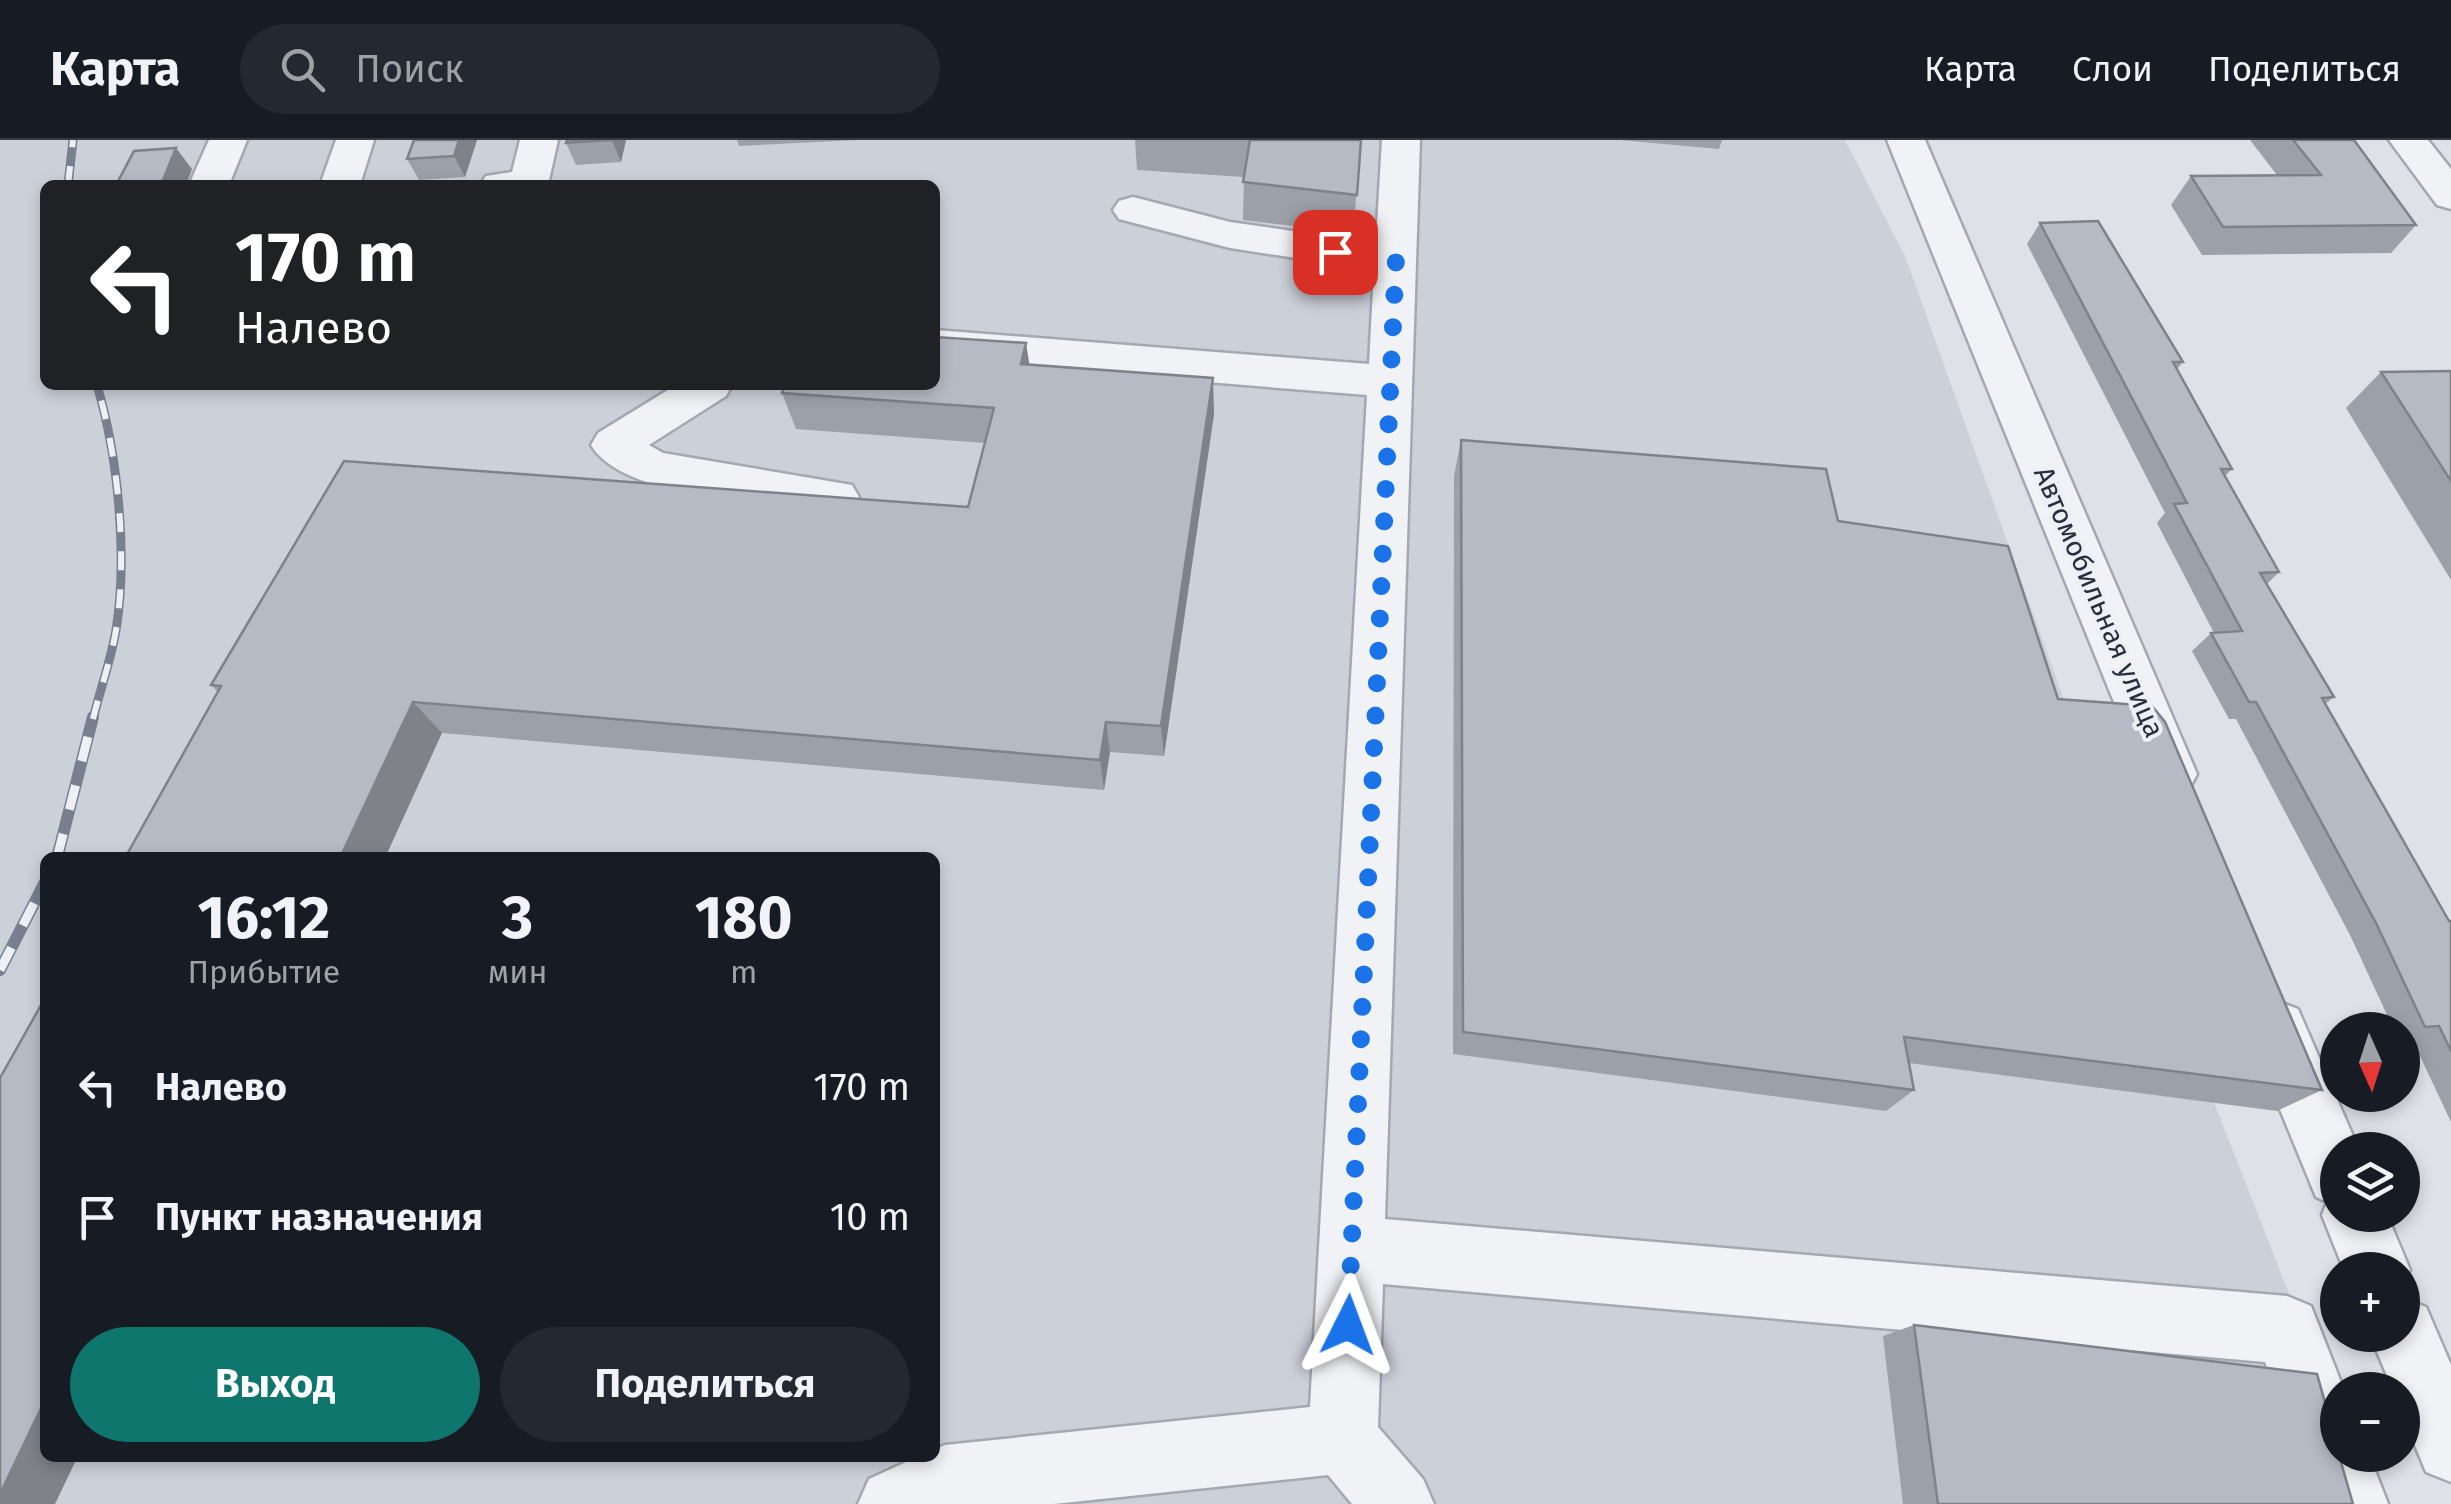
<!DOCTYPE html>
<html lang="ru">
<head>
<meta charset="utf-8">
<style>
	body { margin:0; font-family:"Fira Sans",sans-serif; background:#242831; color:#f1f3f6; height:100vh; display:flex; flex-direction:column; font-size:38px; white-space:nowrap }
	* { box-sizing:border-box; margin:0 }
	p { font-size:32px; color:#9ea1a6 }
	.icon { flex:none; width:55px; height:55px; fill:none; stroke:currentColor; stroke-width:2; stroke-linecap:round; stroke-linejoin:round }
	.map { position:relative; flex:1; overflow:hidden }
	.side { position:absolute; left:40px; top:712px; width:900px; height:610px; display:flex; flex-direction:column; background:#171b24; border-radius:15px; box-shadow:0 5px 15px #0003 }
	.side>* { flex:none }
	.hud { position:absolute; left:40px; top:40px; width:900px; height:210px; border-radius:15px; box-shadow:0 5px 15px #0003; background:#202124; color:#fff; overflow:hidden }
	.needle { width:65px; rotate:177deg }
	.controls { position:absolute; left:2320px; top:872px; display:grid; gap:20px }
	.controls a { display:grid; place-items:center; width:100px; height:100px; border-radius:50%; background:#171b24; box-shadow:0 5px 15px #0003; font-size:50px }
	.pin { position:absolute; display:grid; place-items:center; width:85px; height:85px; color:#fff; margin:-42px; border-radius:20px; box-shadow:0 5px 15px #0006 }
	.me { position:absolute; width:110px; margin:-55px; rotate:3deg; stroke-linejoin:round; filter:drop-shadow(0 0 8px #0008) }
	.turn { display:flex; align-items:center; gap:35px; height:210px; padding:0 30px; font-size:45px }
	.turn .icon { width:130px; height:130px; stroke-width:2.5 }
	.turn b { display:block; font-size:70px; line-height:85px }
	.eta { display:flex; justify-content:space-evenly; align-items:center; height:170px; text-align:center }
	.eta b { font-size:60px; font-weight:700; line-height:70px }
	.cta { display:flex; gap:20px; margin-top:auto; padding:20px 30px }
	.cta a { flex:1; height:115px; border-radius:60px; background:#0f766e; color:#fff; font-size:40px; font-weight:700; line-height:115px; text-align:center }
	.cta a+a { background:#242831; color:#f1f3f6 }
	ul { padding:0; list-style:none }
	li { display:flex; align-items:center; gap:30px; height:130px; padding:0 30px }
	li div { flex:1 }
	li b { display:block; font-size:38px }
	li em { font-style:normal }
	header { display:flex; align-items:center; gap:60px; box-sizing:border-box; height:140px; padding:0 50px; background:#171b24; border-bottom:2px solid #363941 }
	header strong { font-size:48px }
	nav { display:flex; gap:55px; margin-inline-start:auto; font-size:35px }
	.search { width:700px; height:90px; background:#242831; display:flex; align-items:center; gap:25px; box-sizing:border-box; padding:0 35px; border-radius:55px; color:#9ea1a6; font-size:38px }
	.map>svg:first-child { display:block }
	.built { fill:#ccd0d9; fill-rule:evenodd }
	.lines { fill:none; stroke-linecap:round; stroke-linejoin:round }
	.minor-casing { stroke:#a3a8b1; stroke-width:5 }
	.minor { fill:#f0f2f5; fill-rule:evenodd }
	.rail-far1-casing { stroke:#788090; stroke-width:9 }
	.rail-casing { stroke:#788090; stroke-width:12 }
	.rail-far1 { stroke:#edf0f5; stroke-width:6; stroke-dasharray:19; stroke-linecap:butt }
	.rail { stroke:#edf0f5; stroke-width:9; stroke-dasharray:25; stroke-linecap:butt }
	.wall { fill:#9ca0a9 }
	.shaded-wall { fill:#7f8289 }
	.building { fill:#b5bac4; stroke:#7f8289; stroke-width:2.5 }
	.route { stroke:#1a73e8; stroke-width:18; stroke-dasharray:0 32.4 }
	.labels { text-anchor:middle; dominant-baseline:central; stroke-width:8; stroke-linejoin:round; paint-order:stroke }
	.street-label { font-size:28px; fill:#272e3d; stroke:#edf0f5 }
</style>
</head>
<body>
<header>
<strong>Карта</strong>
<div class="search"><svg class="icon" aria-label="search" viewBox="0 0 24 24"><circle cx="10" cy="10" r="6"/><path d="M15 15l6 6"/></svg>Поиск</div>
<nav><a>Карта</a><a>Слои</a><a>Поделиться</a></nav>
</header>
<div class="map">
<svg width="2451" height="1364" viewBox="0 0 2451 1364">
	<rect width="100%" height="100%" fill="#dee1e7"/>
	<path class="built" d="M0,0H1845L1905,116L2146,789L2337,1276L2338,1315L2372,1364H0ZM45,45H935V245H45ZM45,718H935V1318H45Z"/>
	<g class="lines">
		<g class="minor-casing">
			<path id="minor" d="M209,0H247L229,45H189Z
				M336,0H374L360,45H320Z
				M520,0H558L548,45H480L486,36L512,32Z
				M1382,0H1420L1385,1079L2287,1156L2311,1166L2344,1250H2338V1315H2369L2388,1364H2316L2265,1222L1383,1144L1378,1287L1423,1339L1434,1364H1352L1328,1335L1054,1364H858L869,1339L915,1318H935V1309L945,1305L1310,1267L1367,255L935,220V190L1369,224L1374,130L1230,108L1119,79L1113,70L1119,61L1133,57L1230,82L1376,103Z
				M1887,0H1925L2197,634L2189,650L2170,657L2151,650L2143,634Z
				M2389,0H2428L2451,29V69L2437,65Z
				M676,245H732L726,256L649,305L663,313L852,345L859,357L852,369L835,375C776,365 622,359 591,305L598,293Z
				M2277,861L2298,869L2359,1010H2338V1075H2387L2410,1130L2402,1148V1130H2344L2322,1075L2327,1062L2316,1057L2247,889L2256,869Z
				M2402,1158L2426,1167L2451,1225V1342L2426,1332L2402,1274V1250H2393L2370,1195H2402Z"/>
		</g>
		<use href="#minor" class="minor"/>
		<g class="rail-far1-casing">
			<path id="rail-far1" d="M68,45L73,0
				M93,579C100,550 111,520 116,490C128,416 118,316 97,245"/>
		</g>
		<g class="rail-casing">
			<path id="rail" d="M57,718L93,577
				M0,830L45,742"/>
		</g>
		<use href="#rail-far1" class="rail-far1"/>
		<use href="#rail" class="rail"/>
	</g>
	<path class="wall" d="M477,0L465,37L419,40L407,19Z
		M626,0L621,22L576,25L566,3Z
		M737,0H857L739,6Z
		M1135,0H1361L1353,93L1243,80L1244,37L1137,30Z
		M1620,0H1722L1719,9Z
		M2250,0H2354L2416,85L2391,113L2202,115L2171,65L2191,36L2277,35Z
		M2040,83L2183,222L2177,229L2232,329L2225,336L2279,432L2267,444L2334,557L2325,564L2449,781H2451V982L2412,899H2402V890H2394L2351,797L2236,579H2229L2192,511L2211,493H2214L2157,383L2165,373L2027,104Z
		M1030,225L1214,274L1164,616L1110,612L1104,650L442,593L218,552L211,545L968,367L985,303L796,289L782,253Z
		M2381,232L2451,341V440L2346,268Z
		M1461,300L1838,381L2058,559L2322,950L2277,971L1909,923L1914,950L1886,971L1453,914L1454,336Z
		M1914,1185L2353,1364H1903L1883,1196Z"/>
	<path class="shaded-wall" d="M459,0H477L465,37L454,16Z
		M612,0H626L621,22L612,1Z
		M176,8L192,29L186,45H161Z
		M1026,203L1032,240L1021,224Z
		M1213,238L1214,274L1164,616L1161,586Z
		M413,562L442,593L385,718H340Z
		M1106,582L1110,612L1104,650L1100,620Z
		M45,1260V1318H77L55,1364H0V1354Z"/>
	<path class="building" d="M414,0H459L454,16L407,19Z
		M567,0H612L566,3Z
		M1250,0H1361L1357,55L1243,42Z
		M2293,0H2354L2416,85L2223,87L2191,36L2321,35Z
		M176,8L161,45H116L134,11Z
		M2098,81L2183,222H2173L2232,329H2221L2279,432L2260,433L2334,557L2322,558L2449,781H2451V911L2439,886L2425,887L2376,783L2256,562H2249L2211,493L2242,491L2174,364L2187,363L2040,83Z
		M935,197L1026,203L1021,224L1213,238L1161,586L1106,582L1100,620L413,562L340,718H125L221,546L211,545L344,321L968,367L994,268L782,253L785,245H935Z
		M2451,231V341L2381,232Z
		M1461,300L1826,329L1838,381L2008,406L2058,559L2152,566L2165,582L2322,950L1904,897L1914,950L1463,892Z
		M45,858V1260L0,1354V938Z
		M1914,1185L2317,1234L2338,1309V1315H2339L2353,1364H1938Z"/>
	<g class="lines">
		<path class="route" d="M1335,112L1396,119L1348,1185"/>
	</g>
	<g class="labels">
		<g class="street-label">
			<text transform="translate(2099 462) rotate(67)">Автомобильная улица</text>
		</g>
	</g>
</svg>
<div class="controls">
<a><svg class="needle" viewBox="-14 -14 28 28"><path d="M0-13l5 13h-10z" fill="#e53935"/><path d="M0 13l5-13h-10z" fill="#9ea1a6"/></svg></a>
<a><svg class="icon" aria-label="layers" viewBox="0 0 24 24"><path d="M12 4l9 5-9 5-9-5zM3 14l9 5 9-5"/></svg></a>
<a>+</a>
<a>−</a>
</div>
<div class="pin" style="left:1335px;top:112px;background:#d93025"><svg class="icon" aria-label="arrive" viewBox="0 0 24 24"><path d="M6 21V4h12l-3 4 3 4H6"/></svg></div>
<svg class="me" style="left:1348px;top:1185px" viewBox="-20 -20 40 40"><path d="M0-17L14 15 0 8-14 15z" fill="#1a73e8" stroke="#fff" stroke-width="4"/></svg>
<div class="hud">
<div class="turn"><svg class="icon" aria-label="left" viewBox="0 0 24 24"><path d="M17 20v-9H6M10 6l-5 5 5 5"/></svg><div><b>170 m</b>Налево</div></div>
</div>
<section class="side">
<div class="eta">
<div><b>16:12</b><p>Прибытие</p></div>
<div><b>3</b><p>мин</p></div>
<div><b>180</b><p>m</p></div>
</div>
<ul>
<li><svg class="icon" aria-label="left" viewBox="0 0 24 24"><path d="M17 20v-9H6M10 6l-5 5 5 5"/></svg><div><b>Налево</b></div><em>170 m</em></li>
<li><svg class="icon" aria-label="arrive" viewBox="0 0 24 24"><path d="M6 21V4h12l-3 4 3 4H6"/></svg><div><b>Пункт назначения</b></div><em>10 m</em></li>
</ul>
<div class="cta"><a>Выход</a><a>Поделиться</a></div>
</section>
</div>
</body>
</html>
